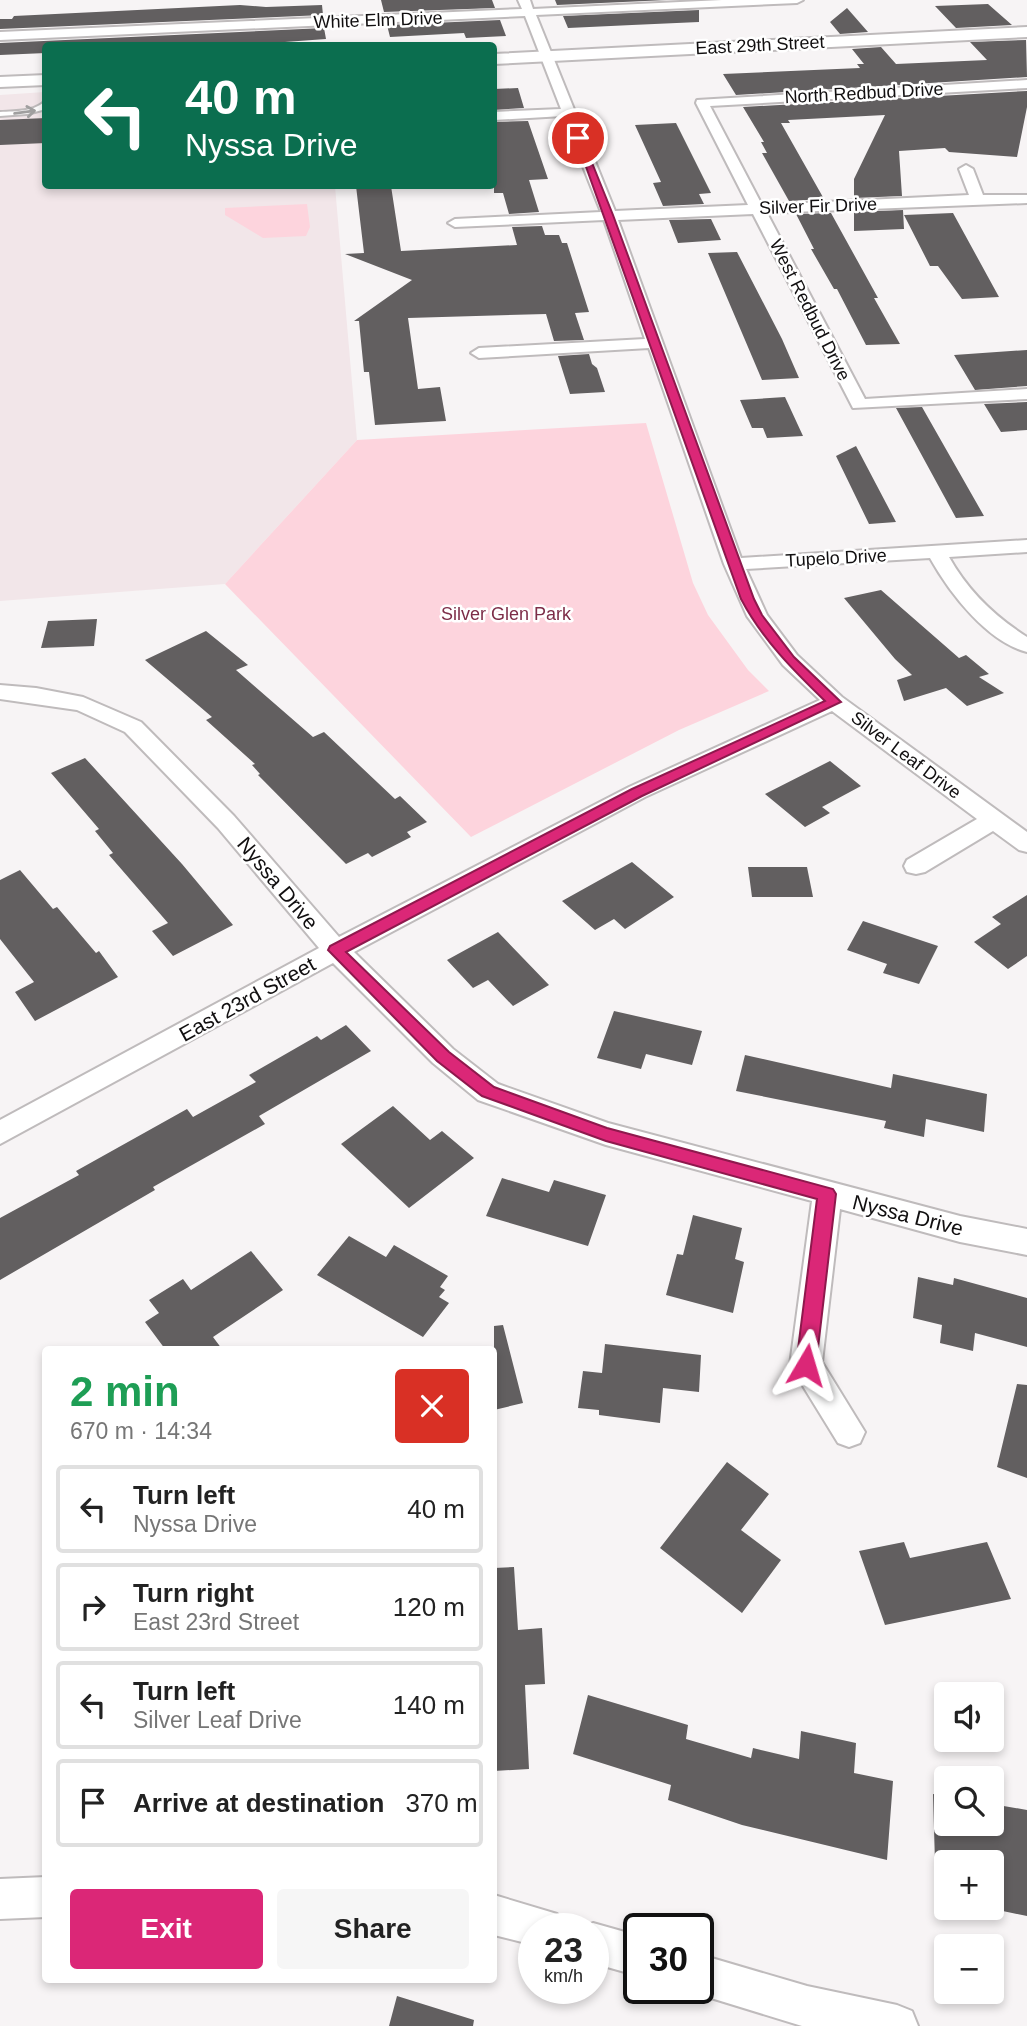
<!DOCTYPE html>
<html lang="en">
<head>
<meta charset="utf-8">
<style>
	body { margin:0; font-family:Helvetica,sans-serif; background:#f6f6f6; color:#222; height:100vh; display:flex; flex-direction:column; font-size:26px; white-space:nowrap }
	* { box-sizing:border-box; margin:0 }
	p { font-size:23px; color:#767676 }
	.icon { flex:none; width:38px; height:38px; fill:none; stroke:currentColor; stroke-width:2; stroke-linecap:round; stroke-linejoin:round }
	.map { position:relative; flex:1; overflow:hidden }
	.details { position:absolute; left:42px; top:1346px; width:455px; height:637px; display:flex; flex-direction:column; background:#fff; border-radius:7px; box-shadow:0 4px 10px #0003 }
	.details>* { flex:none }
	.guide { position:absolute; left:42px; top:42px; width:455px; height:147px; border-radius:7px; box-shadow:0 4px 10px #0003; background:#0b6e4f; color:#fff; overflow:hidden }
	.controls { position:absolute; left:934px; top:1682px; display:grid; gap:14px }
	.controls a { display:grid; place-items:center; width:70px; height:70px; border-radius:7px; background:#fff; box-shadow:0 4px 10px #0003; font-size:35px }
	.speed { position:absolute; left:518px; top:1913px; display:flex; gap:14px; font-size:35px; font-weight:700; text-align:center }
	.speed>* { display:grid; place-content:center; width:91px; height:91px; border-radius:50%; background:#fff; box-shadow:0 4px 10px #0003; line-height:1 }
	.speed small { font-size:18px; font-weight:400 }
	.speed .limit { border:4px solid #111; border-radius:10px; background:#fff; color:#111 }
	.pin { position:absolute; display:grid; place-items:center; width:60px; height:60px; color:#fff; margin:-30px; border:4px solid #fff; border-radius:50%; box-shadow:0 2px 7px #0007 }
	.me { position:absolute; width:77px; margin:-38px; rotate:7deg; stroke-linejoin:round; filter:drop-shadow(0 0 5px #0008) }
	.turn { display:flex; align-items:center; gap:24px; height:147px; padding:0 28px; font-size:32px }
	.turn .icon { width:91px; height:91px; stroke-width:2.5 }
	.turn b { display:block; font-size:49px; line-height:60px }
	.round { display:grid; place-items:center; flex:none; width:74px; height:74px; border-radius:7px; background:#f6f6f6 }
	.head { display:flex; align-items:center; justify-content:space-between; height:119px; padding:0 28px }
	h1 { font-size:42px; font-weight:800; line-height:52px; color:#1e9e55 }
	.button { display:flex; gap:14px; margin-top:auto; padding:14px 28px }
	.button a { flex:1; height:80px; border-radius:7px; background:#db2777; color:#fff; font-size:28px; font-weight:800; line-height:80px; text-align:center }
	.button a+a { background:#f6f6f6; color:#222 }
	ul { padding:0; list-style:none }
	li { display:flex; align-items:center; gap:21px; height:88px; margin:0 14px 10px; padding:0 14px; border:4px solid #e0e0e0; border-radius:7px }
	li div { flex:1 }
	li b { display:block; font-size:26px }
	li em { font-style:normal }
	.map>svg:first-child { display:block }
	.built { fill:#f2e6e9 }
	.green { fill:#fdd4dd }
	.building { fill:#625f60 }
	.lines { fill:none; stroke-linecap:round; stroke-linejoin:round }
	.service-casing { stroke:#bfbbbc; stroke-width:4 }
	.minor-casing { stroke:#bfbbbc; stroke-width:4 }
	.secondary-casing { stroke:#bfbbbc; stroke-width:4 }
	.service { fill:#fff; fill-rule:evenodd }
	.minor { fill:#fff; fill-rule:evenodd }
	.secondary { fill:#fff; fill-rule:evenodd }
	.oneway { stroke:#a09f9f }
	.route { fill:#db2777; stroke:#8e194d; stroke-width:2 }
	.labels { text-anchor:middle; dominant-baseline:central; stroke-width:5; stroke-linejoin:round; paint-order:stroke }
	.far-street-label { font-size:18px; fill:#110f10; stroke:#fff }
	.far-park-label { font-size:18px; fill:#7d2d48; stroke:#fff }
	.street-label { font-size:21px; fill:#110f10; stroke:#fff }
</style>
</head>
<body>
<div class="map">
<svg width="1027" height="2026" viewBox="0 0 1027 2026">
	<rect width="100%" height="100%" fill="#f7f4f5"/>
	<path class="built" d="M45,92L46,186H335L357,440L225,584L0,601V95Z"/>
	<path class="green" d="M307,204L310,227L306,236L263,238L225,215V208Z
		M646,423L693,583L708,615L748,670L769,691L679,730L471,837L225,584L357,440Z"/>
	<path class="building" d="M381,0H492L495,8L384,12Z
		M555,0H667L557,5Z
		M988,4L1012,25L956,28L935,6Z
		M240,5L266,7L322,5L323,15L0,29V19H12L14,16Z
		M847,8L868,32L840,34L830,22Z
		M699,10V22L632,25L568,28L563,16Z
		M500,20L506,36L466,38L464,33L390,37L387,25Z
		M324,28L326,39L232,46H46V53L0,55V43Z
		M1026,40L1027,77L736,95L723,74L860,68L857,64H864L852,49L881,47L896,64L987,60L970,42Z
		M518,88L524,108L494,110V89Z
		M1027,91V107L1017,157L949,152L945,148L899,151L902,196L854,198V179L885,115L788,120L790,123H781L824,199L789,201L762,153H767L761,142H764L743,107Z
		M46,118V143L0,145V120Z
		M528,121L548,179L529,180L539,212L509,214L503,193H494V122Z
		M676,123L711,193L699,194L704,204L663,206L653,183L661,182L635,125Z
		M356,186H391L401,251L517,245L512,227L542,226L545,235H559L562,243H567L589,312L575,313L584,340L554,341L546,314L408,318L418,389L440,387L446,421L375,425L369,372H364L359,321H354L412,280L345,254L364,253Z
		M903,210L904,229L854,231V212Z
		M831,213L878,298H874L900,344L866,345L837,289H834L811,249H814L796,214Z
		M953,213L999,297L962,299L938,266H930L904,215Z
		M711,219L721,240L678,243L669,220Z
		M737,252L782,339L799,378L762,380L708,253Z
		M1027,350V386L975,390L954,355Z
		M589,354L592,364L597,368L605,392L570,394L558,356Z
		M785,397L803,436L767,438L763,428H752L740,400Z
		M1027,402V430L1001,432L984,404Z
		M922,407L984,516L956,518L896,408Z
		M856,446L896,522L869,524L836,456Z
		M881,590L959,658L966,655L989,674L979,677L1004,693L967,706L946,688L904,701L897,680L912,675L895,659L844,598Z
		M97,619L94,646L41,648L48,621Z
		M206,631L248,665L236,670L313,737L324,732L395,799L400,796L427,822L407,832L411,837L372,857L368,853L346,864L258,775L260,774L252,765L255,764L206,720L212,717L145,660Z
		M85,758L182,864L233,925L173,956L152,931L168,923L109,855L113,853L95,831L99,829L51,773Z
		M830,761L861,786L822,807L830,813L805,827L765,794Z
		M632,862L674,897L625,929L614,919L595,930L562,901Z
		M748,867H807L813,897H752Z
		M20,870L53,909L57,907L96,953L99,951L118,977L35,1021L15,992L34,982L0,939V880Z
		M1027,895V956L1008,969L974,942L1001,924L992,917Z
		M863,921L938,946L919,984L883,973L887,964L847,950Z
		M498,932L549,985L513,1006L488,980L473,988L447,960Z
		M614,1011L702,1031L692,1065L646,1054L641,1069L597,1058Z
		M346,1025L371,1051L259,1116L265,1124L153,1187L155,1190L0,1280V1218L79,1175L76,1171L187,1109L193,1117L256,1082L249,1075L317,1036L321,1040Z
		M745,1055L891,1088L893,1074L987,1094L984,1132L926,1119L924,1137L884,1128L886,1121L736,1091Z
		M393,1106L430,1140L442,1131L474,1158L409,1208L341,1144Z
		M502,1178L549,1192L554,1180L606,1195L588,1246L486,1216Z
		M693,1215L742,1228L735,1259L744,1262L733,1313L666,1295L677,1254L683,1255Z
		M349,1236L386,1257L394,1245L448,1276L440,1287L445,1290L439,1297L449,1303L423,1337L317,1275Z
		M251,1251L283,1290L213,1337L222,1349H165L145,1322L159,1313L149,1300L183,1279L191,1290Z
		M918,1277L953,1285L954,1278L1027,1298V1347L975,1333L973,1351L940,1343L942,1325L913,1318Z
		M503,1325L523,1403L494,1410V1326Z
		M605,1344L701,1355L699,1392L663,1388L660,1423L599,1415V1410L578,1408L583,1371L602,1373Z
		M1017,1384L1027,1385V1478L997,1467Z
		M727,1462L769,1494L741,1530L781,1560L742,1613L660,1548Z
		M904,1542L910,1558L987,1542L1011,1599L885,1625L859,1551Z
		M514,1567L518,1630L542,1628L545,1684L525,1685L529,1769L494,1771V1568Z
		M588,1695L688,1725L686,1739L751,1758L753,1748L799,1759L801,1731L856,1743L854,1773L893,1781L887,1860L742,1825L668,1800L671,1785L573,1754Z
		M933,1794L947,1796V1824H992V1804L1027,1810V1916L998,1910L997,1874L992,1873V1862H947V1865L935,1863Z
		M397,1996L474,2020L473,2026H389Z"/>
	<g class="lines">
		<g class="service-casing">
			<path id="service" d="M46,100V109L27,114L0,116V112C16,111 35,112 46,100Z"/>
		</g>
		<g class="minor-casing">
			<path id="minor" d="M518,0H530L533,9L722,0H803L797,3L536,15L615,211L748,205L696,103L697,100L1027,80V88L710,106L762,205L969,195L959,169L966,165L973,169L983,195H1027V203L767,213L865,399L1027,389V399L853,408L753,214L618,220L741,558L1027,540V552L949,557C968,591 994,616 1027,637V652C987,642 949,592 930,558L746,569L767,615L797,655L842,697L1027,832V852L1019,850L993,831L925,872L916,874L907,872L904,866L907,860L977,819L832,711L645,797L354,952L453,1049L498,1084L608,1123L960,1216L1027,1229V1255L960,1242L840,1209L822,1362L865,1432L860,1443L849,1447L838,1443L790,1365L812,1201L606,1145L478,1100L433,1063L333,963L0,1144V1120L319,948L218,828L125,732L77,710L0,699V685L36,688L83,697L141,722L234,816L339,937L629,787L820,700L783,665L747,616L724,564L649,348L479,358L471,353L479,348L645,339L604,220L455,227L448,223L455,219L601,212L563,116L494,120V112L561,109L525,16L0,40V32L522,9Z
				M46,1877V1917L0,1919V1879Z
				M494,1895L557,1914L563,1928H534V1945L494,1935Z
				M593,1923L639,1936V1976L593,1963V1928H580Z
				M698,1954L807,1986L897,2005L912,2011L918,2026H802L698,1994L684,1988H698Z"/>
		</g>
		<g class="secondary-casing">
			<path id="secondary" d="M1027,27V37L494,64V54Z
				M46,75V85L0,87V77Z"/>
		</g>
		<use href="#service" class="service"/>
		<use href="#minor" class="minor"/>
		<use href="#secondary" class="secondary"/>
	</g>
	<defs><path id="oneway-shaft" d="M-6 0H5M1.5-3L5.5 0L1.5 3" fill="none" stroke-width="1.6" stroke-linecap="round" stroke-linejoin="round" transform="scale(1.75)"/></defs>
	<use class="oneway" href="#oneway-shaft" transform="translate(25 112) rotate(-8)"/>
	<path class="route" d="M575,136L582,138L613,215L754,599L762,615L794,657L841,702L642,796L346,952L449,1052L494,1087L607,1128L833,1189L836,1194L816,1365L813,1372L806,1374L799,1372L796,1365L817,1199L606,1141L482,1096L437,1061L328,950L330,946L632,789L825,701C793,670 762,639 741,599Z"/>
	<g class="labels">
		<g class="far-street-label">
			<text transform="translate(378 20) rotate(-2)">White Elm Drive</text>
			<text transform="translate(760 45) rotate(-3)">East 29th Street</text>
			<text transform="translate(864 93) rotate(-3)">North Redbud Drive</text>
			<text transform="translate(818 206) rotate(-2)">Silver Fir Drive</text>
			<text transform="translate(810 310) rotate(63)">West Redbud Drive</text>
			<text transform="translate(836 558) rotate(-3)">Tupelo Drive</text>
			<text transform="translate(906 755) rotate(37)">Silver Leaf Drive</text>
		</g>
		<g class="far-park-label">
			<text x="506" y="614">Silver Glen Park</text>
		</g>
		<g class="street-label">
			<text transform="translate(278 883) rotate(50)">Nyssa Drive</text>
			<text transform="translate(247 999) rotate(-29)">East 23rd Street</text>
			<text transform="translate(908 1215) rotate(14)">Nyssa Drive</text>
		</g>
	</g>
</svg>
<div class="controls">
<a><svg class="icon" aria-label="sound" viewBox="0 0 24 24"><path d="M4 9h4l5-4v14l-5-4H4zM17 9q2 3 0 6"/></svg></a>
<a><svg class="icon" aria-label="search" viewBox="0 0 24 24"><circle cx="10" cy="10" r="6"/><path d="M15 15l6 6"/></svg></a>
<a>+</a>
<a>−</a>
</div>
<div class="speed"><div>23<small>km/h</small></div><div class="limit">30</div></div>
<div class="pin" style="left:578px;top:138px;background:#d93025"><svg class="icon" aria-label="arrive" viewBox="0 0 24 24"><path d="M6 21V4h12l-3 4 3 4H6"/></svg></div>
<svg class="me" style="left:806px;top:1365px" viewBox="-20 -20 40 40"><path d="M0-17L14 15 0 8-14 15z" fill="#db2777" stroke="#fff" stroke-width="4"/></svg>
<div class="guide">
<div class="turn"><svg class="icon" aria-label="left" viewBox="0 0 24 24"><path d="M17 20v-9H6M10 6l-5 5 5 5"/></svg><div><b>40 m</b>Nyssa Drive</div></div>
</div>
<section class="details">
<div class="head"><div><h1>2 min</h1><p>670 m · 14:34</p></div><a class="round" style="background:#d93025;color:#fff"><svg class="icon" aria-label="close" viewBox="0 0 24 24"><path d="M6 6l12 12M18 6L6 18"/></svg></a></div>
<ul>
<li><svg class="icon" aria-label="left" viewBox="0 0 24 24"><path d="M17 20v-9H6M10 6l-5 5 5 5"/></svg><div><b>Turn left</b><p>Nyssa Drive</p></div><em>40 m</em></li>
<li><svg class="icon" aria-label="right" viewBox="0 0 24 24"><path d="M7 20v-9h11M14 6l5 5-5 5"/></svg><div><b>Turn right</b><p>East 23rd Street</p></div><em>120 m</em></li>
<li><svg class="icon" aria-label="left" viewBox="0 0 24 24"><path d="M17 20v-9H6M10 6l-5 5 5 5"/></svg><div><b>Turn left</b><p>Silver Leaf Drive</p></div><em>140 m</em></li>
<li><svg class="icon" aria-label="arrive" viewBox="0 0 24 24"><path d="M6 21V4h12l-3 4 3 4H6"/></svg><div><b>Arrive at destination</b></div><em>370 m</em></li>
</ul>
<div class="button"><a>Exit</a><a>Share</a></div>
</section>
</div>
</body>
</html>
